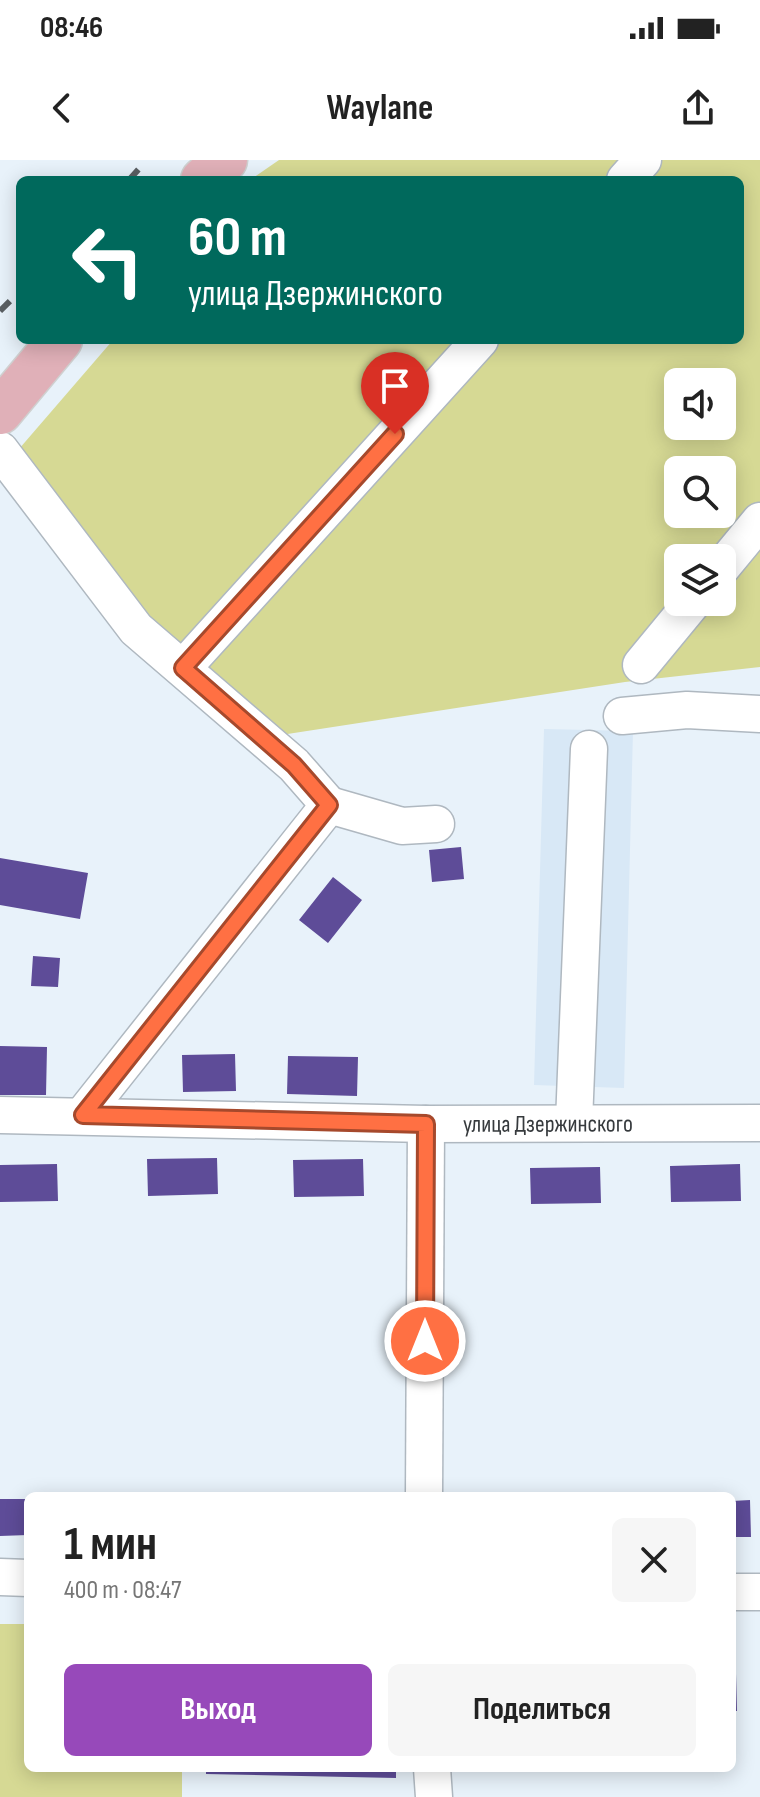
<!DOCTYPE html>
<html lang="ru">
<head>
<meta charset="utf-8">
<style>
	body { margin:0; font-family:"Sofia Sans Condensed",sans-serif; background:#f6f6f6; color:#222; height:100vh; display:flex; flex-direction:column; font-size:30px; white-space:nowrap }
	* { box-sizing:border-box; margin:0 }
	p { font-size:26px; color:#767676 }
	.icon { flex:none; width:44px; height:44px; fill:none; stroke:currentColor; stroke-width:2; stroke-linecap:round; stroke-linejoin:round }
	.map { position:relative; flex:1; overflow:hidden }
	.side { position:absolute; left:24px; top:1332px; width:712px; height:280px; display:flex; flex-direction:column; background:#fff; border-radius:12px; box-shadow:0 4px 20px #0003 }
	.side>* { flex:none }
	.hud { position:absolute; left:16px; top:16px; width:728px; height:168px; border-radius:12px; box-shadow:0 4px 20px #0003; background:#00695c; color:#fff; overflow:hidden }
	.controls { position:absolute; left:664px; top:208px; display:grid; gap:16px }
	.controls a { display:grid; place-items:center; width:72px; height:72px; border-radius:12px; background:#fff; box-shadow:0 4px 20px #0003; font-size:40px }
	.pin { position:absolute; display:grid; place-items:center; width:68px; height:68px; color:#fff; margin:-82px -34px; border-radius:50% 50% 50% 0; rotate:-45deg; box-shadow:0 0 8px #0007 }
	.pin .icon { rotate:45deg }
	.me { position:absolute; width:88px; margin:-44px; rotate:0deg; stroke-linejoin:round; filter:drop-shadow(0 0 6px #0008) }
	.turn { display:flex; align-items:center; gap:28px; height:168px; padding:0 40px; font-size:36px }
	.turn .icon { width:104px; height:104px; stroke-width:2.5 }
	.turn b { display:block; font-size:56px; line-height:68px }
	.round { display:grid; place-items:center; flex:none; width:84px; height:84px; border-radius:12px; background:#f6f6f6 }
	.summary { display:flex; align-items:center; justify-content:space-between; height:136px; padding:0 40px }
	h1 { font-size:48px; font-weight:700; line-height:60px }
	.primary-button { display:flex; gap:16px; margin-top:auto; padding:16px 40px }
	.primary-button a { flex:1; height:92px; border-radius:12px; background:#9749ba; color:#fff; font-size:32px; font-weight:700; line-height:92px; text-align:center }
	.primary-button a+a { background:#f6f6f6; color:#222 }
	.status { display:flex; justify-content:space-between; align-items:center; height:56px; padding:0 40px; background:#fff; direction:ltr }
	.status svg { height:22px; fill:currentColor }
	header { display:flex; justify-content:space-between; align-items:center; height:104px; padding:0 40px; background:#fff; font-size:36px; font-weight:700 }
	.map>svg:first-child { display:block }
	.built { fill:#d8e8f6 }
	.green { fill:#d6d994; fill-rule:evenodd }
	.building { fill:#5e4c98 }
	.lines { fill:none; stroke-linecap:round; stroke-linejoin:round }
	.minor-casing { stroke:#afb8c0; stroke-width:39 }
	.major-casing { stroke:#cfd0d0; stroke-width:47 }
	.minor { stroke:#fff; stroke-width:36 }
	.major { stroke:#e0b0b8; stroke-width:44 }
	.rail { stroke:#5a5f63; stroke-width:6; stroke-dasharray:14 14; stroke-linecap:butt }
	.route-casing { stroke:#a6492c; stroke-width:20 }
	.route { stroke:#ff7043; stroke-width:14 }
	.labels { text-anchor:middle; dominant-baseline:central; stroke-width:8; stroke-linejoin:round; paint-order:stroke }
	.street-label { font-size:24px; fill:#363a3d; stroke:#fdfdfd }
</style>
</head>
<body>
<div class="status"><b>08:46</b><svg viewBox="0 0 49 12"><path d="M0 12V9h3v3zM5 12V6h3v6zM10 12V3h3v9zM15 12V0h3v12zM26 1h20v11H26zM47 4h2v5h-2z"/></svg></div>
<header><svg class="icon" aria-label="back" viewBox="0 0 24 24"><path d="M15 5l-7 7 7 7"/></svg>Waylane<svg class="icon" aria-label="share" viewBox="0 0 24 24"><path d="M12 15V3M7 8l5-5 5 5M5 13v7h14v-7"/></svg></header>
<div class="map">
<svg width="760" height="1637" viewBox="0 0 760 1637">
	<rect width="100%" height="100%" fill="#e8f2fa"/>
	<path class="built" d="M544,569L633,571L624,928L534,925Z"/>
	<path class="green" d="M279,0H760V507L625,522L281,575L151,467L19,289L113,180H740V20H250ZM678,222H722V266H678ZM678,310H722V354H678ZM678,398H722V442H678Z
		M0,1464H28V1608H182V1637H0Z"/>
	<path class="building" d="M461,687L464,719L432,722L429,690Z
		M0,698L88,713L80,759L0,745Z
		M333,717L362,740L328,783L299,760Z
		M33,796L60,798L58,827L31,826Z
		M0,886L47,887L46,935H0Z
		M235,894L236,931L183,932L182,895Z
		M288,896L358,897L357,936L287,934Z
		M217,998L218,1034L148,1036L147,999Z
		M363,999L364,1036L294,1037L293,1000Z
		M57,1004L58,1041L0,1042V1005Z
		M740,1004L741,1041L671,1042L670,1006Z
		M600,1007L601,1043L531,1044L530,1008Z
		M0,1339H28V1375L0,1376Z
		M750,1340L751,1377H732V1341Z
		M732,1514H736L737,1551H732Z
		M206,1608H396V1618L206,1614Z"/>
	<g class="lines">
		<g class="minor-casing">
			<g id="minor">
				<path d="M625,20L643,0"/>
				<path d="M0,290L136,469L294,605L329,645L83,955"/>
				<path d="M722,407L760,361"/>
				<path d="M641,505L693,442"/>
				<path d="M183,508L480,180"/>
				<path d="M622,556L687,550L760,554"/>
				<path d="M329,645L402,666L436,664"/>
				<path id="s1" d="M0,955L426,964L760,963"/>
				<path d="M574,962L589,589"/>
				<path d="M424,1336L426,964"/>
				<path d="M0,1417L28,1418"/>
				<path d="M732,1432H760"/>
				<path d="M432,1608L434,1637"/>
			</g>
		</g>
		<g class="major-casing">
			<path id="major" d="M203,20L225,0
				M0,252L60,180"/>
		</g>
		<use href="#minor" class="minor"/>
		<use href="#major" class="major"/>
		<path class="rail" d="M129,20L147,0
			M0,151L20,131"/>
	</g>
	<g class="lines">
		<g class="route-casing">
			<path id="route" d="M395,274L183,508L294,605L329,645L83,955L426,964L425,1181"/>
		</g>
		<use href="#route" class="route"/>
	</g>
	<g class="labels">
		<g class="street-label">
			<text stroke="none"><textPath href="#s1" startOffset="548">улица Дзержинского</textPath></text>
		</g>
	</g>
</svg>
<div class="controls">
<a><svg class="icon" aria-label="sound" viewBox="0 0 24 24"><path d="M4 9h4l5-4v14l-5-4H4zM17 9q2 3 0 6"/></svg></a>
<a><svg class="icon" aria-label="search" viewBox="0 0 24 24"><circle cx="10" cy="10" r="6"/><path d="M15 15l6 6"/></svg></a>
<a><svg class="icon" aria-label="layers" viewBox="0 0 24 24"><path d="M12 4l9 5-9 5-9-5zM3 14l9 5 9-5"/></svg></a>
</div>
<div class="pin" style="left:395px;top:274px;background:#d93025"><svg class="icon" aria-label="arrive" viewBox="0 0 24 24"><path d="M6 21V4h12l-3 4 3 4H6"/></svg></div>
<svg class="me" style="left:425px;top:1181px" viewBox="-20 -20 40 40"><circle r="17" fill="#ff7043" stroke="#fff" stroke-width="3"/><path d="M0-11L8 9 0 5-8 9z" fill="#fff"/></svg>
<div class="hud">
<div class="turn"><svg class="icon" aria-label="left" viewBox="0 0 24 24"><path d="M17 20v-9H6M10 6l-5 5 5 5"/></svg><div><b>60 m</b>улица Дзержинского</div></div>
</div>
<section class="side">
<div class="summary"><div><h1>1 мин</h1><p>400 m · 08:47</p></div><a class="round"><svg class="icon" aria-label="close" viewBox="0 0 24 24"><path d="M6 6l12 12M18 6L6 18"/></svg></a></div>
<div class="primary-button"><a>Выход</a><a>Поделиться</a></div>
</section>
</div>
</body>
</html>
